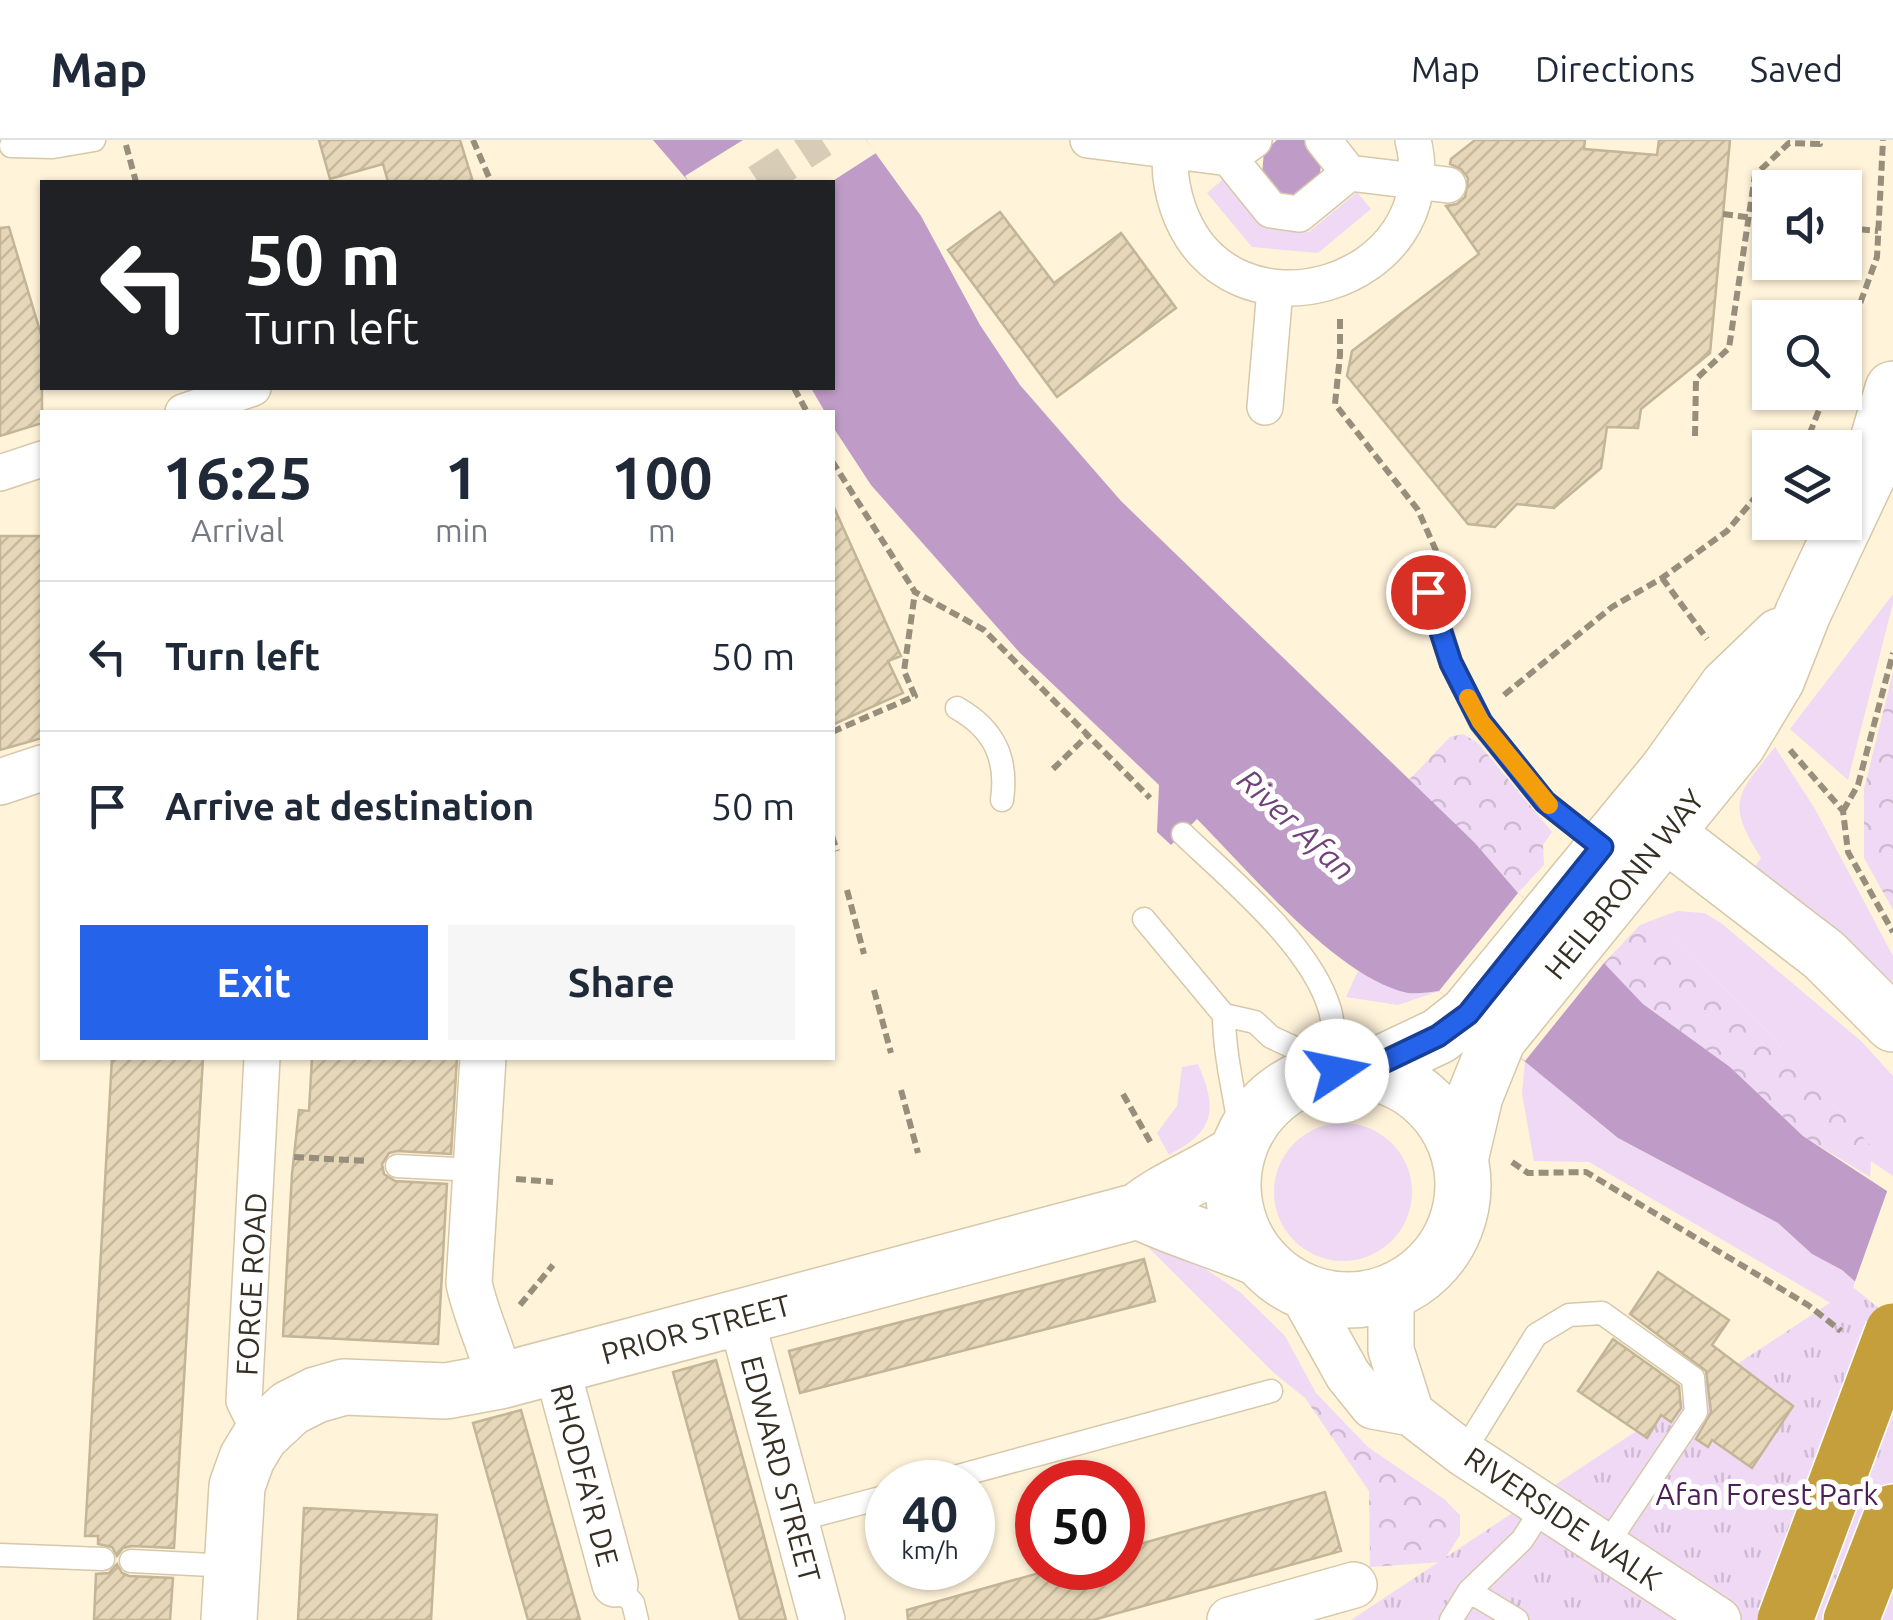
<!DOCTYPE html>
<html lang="en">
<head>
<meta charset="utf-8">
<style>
	body { margin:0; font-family:Ubuntu,sans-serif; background:#f6f6f7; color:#1f2937; height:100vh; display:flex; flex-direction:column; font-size:38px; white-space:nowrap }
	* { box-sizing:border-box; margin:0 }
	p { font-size:32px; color:#747a83 }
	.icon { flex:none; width:55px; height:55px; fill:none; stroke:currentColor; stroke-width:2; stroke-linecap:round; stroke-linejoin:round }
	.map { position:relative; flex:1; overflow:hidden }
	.panel { position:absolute; left:40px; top:270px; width:795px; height:650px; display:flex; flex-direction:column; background:#fff; border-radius:0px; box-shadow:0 2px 8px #0004 }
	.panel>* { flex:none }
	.hud { position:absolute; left:40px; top:40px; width:795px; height:210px; border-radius:0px; box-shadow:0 2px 8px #0004; background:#202124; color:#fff; overflow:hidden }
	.buttons { position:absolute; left:1752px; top:30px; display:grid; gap:20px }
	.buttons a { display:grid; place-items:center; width:110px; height:110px; border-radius:0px; background:#fff; box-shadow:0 2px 8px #0004; font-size:50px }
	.speed { position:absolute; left:865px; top:1320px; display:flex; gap:20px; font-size:50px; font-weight:700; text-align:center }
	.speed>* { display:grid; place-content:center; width:130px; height:130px; border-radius:50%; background:#fff; box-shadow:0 2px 8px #0004; line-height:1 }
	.speed small { font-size:25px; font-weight:400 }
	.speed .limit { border:15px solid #d22; background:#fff; color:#111 }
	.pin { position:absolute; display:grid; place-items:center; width:85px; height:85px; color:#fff; margin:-42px; border:5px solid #fff; border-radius:50%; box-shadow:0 2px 10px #0007 }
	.me { position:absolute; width:110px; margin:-55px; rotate:79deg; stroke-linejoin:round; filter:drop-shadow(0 0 8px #0008) }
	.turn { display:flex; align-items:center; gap:35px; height:210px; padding:0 40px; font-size:45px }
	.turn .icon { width:130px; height:130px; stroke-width:2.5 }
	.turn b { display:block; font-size:70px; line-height:85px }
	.eta { display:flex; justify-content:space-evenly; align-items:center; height:170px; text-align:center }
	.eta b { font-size:60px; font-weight:700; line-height:70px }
	.action { display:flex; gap:20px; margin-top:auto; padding:20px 40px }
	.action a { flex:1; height:115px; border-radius:0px; background:#2563eb; color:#fff; font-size:40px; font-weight:700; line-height:115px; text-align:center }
	.action a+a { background:#f6f6f7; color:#1f2937 }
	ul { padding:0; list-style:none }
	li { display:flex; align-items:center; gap:30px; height:150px; padding:0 40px; border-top:2px solid #e0e1e3 }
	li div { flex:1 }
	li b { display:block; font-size:38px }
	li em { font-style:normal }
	header { display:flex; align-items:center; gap:60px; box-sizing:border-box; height:140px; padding:0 50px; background:#fff; border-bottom:2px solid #e0e1e3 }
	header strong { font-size:48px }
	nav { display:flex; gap:55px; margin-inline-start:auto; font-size:35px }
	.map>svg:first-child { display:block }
	.green { fill:#f0d9f5 }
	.forest { fill:url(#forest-crowns) }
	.park { fill:url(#park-tufts) }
	.water { fill:#bf9cc7 }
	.pier { fill:#fff3da }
	.building { fill:url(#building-hatch); stroke:#c3b596; stroke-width:2.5 }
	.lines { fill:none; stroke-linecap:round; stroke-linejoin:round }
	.pedestrian-tunnel { stroke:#d7ccb6; stroke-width:35; stroke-dasharray:35 18; stroke-linecap:butt }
	.service-casing { stroke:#d6c8a9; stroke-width:25 }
	.pedestrian-casing { stroke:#d6c8a9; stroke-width:38 }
	.minor-casing { stroke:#d6c8a9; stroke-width:48 }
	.tertiary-casing { stroke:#d6c8a9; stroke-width:58 }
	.secondary-casing { stroke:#d6c8a9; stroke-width:58 }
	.motorway-casing { stroke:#fff; stroke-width:58 }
	.path { stroke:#978e7c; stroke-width:6; stroke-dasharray:10 5; stroke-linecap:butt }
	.service { stroke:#fff; stroke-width:22 }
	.pedestrian { stroke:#fff; stroke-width:35 }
	.minor { stroke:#fff; stroke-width:45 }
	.tertiary { stroke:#fff; stroke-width:55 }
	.secondary { stroke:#fff; stroke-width:55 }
	.motorway { stroke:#c69f3d; stroke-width:55 }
	.motorway-bridge-casing { stroke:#fff; stroke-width:58; stroke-linecap:butt }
	.motorway-bridge { stroke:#c69f3d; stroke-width:55 }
	.route-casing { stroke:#184099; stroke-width:25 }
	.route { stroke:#2563eb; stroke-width:18 }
	.slow { stroke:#f59e0b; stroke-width:18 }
	.labels { text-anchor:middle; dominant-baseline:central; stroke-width:10; stroke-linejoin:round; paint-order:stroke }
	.street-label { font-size:30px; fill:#363024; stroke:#fff }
	.park-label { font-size:30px; fill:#4c2056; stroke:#fff }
	.water-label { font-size:32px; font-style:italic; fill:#70427a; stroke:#fff }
</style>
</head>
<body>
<header>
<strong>Map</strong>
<nav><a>Map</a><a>Directions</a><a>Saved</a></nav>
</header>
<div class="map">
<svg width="1893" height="1480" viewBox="0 0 1893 1480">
	<defs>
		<pattern id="forest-crowns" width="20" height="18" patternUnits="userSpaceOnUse" patternTransform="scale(2.5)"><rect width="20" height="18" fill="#f0d9f5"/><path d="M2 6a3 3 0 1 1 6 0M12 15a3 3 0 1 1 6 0" fill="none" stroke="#cebbd2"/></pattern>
		<pattern id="park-tufts" width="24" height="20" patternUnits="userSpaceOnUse" patternTransform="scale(2.5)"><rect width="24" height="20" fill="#f0d9f5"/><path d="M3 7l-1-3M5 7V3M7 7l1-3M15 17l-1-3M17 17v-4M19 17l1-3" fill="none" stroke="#cebbd2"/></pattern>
		<pattern id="building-hatch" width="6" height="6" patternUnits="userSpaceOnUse" patternTransform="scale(2.5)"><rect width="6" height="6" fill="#e5d7b8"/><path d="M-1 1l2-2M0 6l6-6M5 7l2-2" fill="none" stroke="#c5b99e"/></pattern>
	</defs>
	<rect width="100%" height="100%" fill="#fff3da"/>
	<path class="green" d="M1223,39L1264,88L1309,92L1357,52L1371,69L1318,113L1252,107L1207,53Z
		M1893,454V463L1848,640L1790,589Z
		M1775,607L1815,669L1893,816V842L1754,728L1761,718C1725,661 1737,655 1775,607Z
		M1677,771L1704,773L1721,783L1861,901L1893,936V1036L1871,1021V1006L1754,877L1653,780Z
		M1358,831L1409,853L1439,851L1398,865L1346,857Z
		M1525,921L1618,998L1778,1083L1812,1114L1842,1130L1893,1175L1834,1165L1589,1022L1534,1021L1522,954Z
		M1198,924C1218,970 1215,991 1169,1015L1157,993L1177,966L1182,927Z
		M1274 1052a69 69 0 1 1 138 0a69 69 0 1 1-138 0Z
		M1148,1107L1198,1124L1240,1152L1285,1196L1316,1253L1305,1258L1274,1233Z"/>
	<path class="forest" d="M1893,532V770L1864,718V649Z
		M1463,594L1478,603L1552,692L1543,705L1544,725L1518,753L1475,703L1408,641L1450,597Z
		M1653,780L1754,877L1872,1007L1870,1037L1803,996L1730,927L1643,864L1604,823L1640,785Z
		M1316,1253L1368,1307L1444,1359L1460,1375V1395L1443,1422L1370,1427L1369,1351L1305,1258Z"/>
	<path class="park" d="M1893,1121V1480H1351Z"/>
	<path class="water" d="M653,0H866L921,76L980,185L1020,245L1121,361L1475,703L1518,753L1604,823L1643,864L1730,927L1803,996L1893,1055V1175L1842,1130L1812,1114L1778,1083L1618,998L1439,851C1430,852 1418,854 1408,853C1338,839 1248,730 1197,679L1171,705L1157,692L1159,645L1020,513L871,345L833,287L832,272H825L811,248H832V42H689Z
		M1277,0H1308L1322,17L1319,41L1300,57L1276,54L1262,35L1264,11Z"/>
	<path class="pier" d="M743,0H866L876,13L831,42H689L685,36Z
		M1518,753L1604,823L1525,921L1439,851Z
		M1889,1046L1893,1048V1180L1853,1147Z"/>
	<path class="building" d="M319,0H460L473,42H388L383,24L330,39Z
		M1475,0H1585L1584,9L1657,15L1659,0H1730L1710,213L1641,269L1638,288L1607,287L1601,328L1554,368L1517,364L1495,387L1468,384L1347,236L1352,211L1479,114L1446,66L1457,64L1465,57L1468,38L1461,29L1450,24L1451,19Z
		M1000,72L1054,143L1121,93L1176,168L1057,257L948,110Z
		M9,87L42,198V283L0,296V88Z
		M832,363L901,516L888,521L903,553L832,585Z
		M0,396H42V598L0,610Z
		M112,918H203L174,1408L131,1406L123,1408L117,1416L112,1407L98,1404V1396H85Z
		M312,918H457L451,1014L397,1011L389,1013L382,1024L384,1034L395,1041L447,1044L438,1204L283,1196L292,1034L299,970L309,971Z
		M1144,1119L1155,1161L800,1253L789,1211Z
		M1658,1132L1729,1180L1712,1205L1793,1266L1752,1328L1712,1300L1708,1307L1696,1299L1711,1272L1706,1231L1630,1174Z
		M1613,1199L1679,1246L1681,1268L1671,1282L1661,1275L1647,1298L1578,1251Z
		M716,1220L757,1370L786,1480H740L720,1407L673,1232Z
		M521,1270L551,1377L580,1480H528L489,1341L473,1283Z
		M1325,1352L1341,1411L1093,1480H908L907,1470L1057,1428H1122V1409Z
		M304,1368L437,1375L431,1480H298Z
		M117,1424L122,1433L129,1436L173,1438L170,1480H94L96,1434L109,1433Z"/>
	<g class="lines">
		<path class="pedestrian-tunnel" d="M758,42L822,0"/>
		<g class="service-casing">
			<path id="service" d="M11,6L53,7L94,0
				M1429,452L1451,523L1481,583L1545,662L1602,707
				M957,568C994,589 1008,618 1002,660
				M1183,694C1230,739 1312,806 1330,870C1335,889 1335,911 1337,931
				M1144,779L1224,875L1255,882L1271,897L1308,914L1328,931
				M1224,875C1224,917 1236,958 1241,1000
				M397,1026L476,1030
				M1463,1313L1536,1195L1569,1175L1602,1173L1693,1238L1696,1272L1605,1407
				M936,1342L1271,1251
				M794,1381L888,1356
				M0,1415L103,1419
				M131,1421L232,1426
				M615,1444L633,1463L637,1480
				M1469,1451L1517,1480
				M1451,1480L1469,1451L1522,1400L1544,1366"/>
		</g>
		<g class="pedestrian-casing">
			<path id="pedestrian" d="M1088,0L1229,18L1271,70L1299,74L1349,33L1323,0
				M1174,0C1167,22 1171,47 1178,68C1228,212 1449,145 1413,0
				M1229,18L1254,0
				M1349,33L1448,45
				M1265,267L1275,149
				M183,272L253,248
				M0,333L42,319
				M261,1295L244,1261L262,918"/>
		</g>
		<g class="minor-casing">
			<path id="minor" d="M0,642L42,628
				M483,918L469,1143C476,1177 492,1207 500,1241
				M1301,1151L1348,1235L1373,1266L1411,1273L1463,1313L1718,1480
				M1391,1152V1210L1411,1273
				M741,1178L822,1480
				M556,1225L615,1444
				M1230,1480L1354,1445"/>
		</g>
		<g class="tertiary-casing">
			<path id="tertiary" d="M1138,1071C1178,1090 1219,1101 1260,1119
				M229,1480L237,1346L247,1318L261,1295L290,1268L316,1255L344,1247L446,1251L500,1241L1138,1071C1168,1047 1204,1035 1236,1013"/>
		</g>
		<g class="secondary-casing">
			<path id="secondary" d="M1664,692L1824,815L1893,884
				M1367,930L1439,896L1467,874L1667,631L1727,547L1780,496
				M1233 1045a115 115 0 1 1 230 0a115 115 0 1 1-230 0Z
				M1460,1020L1475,956L1498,899L1738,604L1777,539L1803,473L1867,337L1893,249"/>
		</g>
		<g class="motorway-casing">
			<path id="motorway" d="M1851,1480L1893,1372"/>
		</g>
		<path class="path" d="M473,0L491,42
			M126,5L136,42
			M1723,74L1770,80
			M1845,88L1878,91
			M1340,179V215L1335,264L1418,370L1441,422
			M1845,205L1877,117L1883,0
			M794,248L807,272
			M1695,296L1696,239L1729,208L1755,35L1789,3L1820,4L1819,0
			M1804,308L1826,252
			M832,321L915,452L984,490L1150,658
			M1662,438L1707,499
			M1504,555L1612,467L1662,438L1727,391L1770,340
			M832,592L915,556L904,531L915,452
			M1790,610L1843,671L1848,712L1893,792
			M1053,629L1087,596
			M1843,671L1858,645L1893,513
			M832,696L837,711
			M847,750L864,814
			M874,850L891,913
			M901,950L918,1013
			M1123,954L1152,1005
			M294,1017L367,1021
			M1512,1022L1528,1033L1586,1032L1808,1165L1841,1191
			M516,1039L553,1042
			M520,1165L553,1125"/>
		<use href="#service" class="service"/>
		<use href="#pedestrian" class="pedestrian"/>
		<use href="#minor" class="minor"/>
		<use href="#tertiary" class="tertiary"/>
		<use href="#secondary" class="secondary"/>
		<use href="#motorway" class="motorway"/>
		<g class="motorway-bridge-casing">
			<path id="motorway-bridge" d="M1785,1480L1893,1191"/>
		</g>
		<use href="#motorway-bridge" class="motorway-bridge"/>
	</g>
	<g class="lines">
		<g class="route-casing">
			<path id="route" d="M1337,931L1367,930L1438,896L1468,874L1602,707L1545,662L1481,582L1451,523L1428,452"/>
		</g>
		<use href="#route" class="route"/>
		<path class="slow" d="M1468,558L1481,582L1549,665"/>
	</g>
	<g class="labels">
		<g class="street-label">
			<text transform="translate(1624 744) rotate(-51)">HEILBRONN WAY</text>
			<text transform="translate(251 1144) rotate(-87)">FORGE ROAD</text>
			<text transform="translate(696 1189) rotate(-15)">PRIOR STREET</text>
			<text transform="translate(781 1329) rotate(75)">EDWARD STREET</text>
			<text transform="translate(585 1335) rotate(75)">RHODFA'R DE</text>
			<text transform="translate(1563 1378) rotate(34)">RIVERSIDE WALK</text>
		</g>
		<g class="park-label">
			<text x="1767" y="1354">Afan Forest Park</text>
		</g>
		<g class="water-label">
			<text transform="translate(1297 684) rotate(43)">River Afan</text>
		</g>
	</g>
</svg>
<div class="buttons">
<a><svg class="icon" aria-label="sound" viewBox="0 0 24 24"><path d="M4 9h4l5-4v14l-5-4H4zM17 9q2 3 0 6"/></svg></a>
<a><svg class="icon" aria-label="search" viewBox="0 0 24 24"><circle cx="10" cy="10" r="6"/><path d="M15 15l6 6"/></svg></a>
<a><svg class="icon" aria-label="layers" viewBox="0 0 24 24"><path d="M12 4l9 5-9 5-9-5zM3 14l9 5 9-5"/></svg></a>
</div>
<div class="speed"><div>40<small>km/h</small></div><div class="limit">50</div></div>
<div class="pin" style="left:1428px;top:452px;background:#d93025"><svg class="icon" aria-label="arrive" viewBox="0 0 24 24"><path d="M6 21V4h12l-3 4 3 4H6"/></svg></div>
<svg class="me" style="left:1337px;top:931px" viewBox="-20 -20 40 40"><circle r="19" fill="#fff"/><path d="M0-13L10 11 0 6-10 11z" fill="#2563eb"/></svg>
<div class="hud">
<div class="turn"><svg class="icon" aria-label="left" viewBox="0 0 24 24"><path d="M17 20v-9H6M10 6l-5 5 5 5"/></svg><div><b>50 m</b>Turn left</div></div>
</div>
<section class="panel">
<div class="eta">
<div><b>16:25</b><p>Arrival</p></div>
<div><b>1</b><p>min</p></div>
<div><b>100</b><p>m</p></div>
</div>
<ul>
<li><svg class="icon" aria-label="left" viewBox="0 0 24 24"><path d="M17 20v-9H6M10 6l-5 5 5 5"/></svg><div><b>Turn left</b></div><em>50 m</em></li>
<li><svg class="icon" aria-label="arrive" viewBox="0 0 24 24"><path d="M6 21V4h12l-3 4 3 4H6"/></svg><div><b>Arrive at destination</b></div><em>50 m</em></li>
</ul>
<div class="action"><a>Exit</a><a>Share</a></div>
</section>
</div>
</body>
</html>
